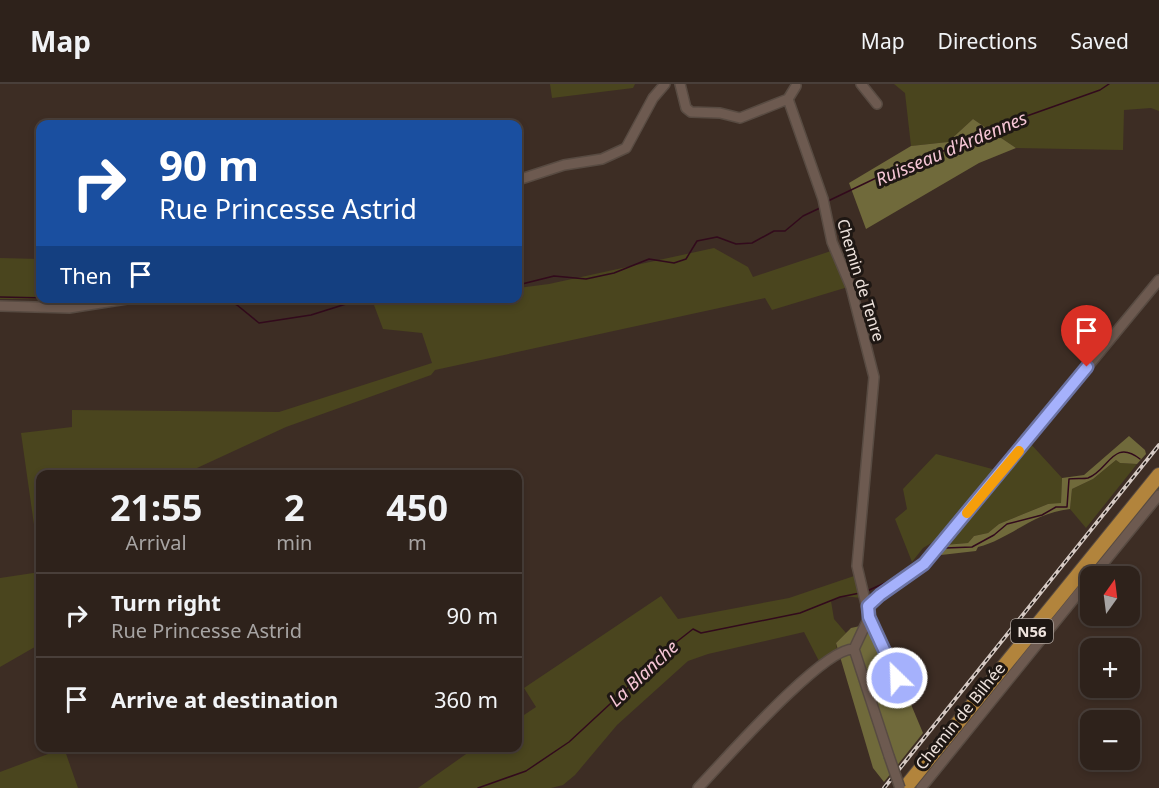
<!DOCTYPE html>
<html lang="en">
<head>
<meta charset="utf-8">
<style>
	body { margin:0; font-family:"Noto Sans",sans-serif; background:#362a24; color:#f1f3f6; height:100vh; display:flex; flex-direction:column; font-size:22px; white-space:nowrap }
	* { box-sizing:border-box; margin:0 }
	p { font-size:20px; color:#a7a4a3 }
	.icon { flex:none; width:33px; height:33px; fill:none; stroke:currentColor; stroke-width:2; stroke-linecap:round; stroke-linejoin:round }
	.map { position:relative; flex:1; overflow:hidden }
	.side { position:absolute; left:36px; top:386px; width:486px; height:282px; display:flex; flex-direction:column; background:#2e221b; border-radius:12px; box-shadow:0 3px 9px #0003,0 0 0 2px #493f3a }
	.side>* { flex:none }
	.hud { position:absolute; left:36px; top:36px; width:486px; height:183px; border-radius:12px; box-shadow:0 3px 9px #0003,0 0 0 2px #493f3a; background:#1a4fa0; color:#fff; overflow:hidden }
	.needle { width:39px; rotate:14deg }
	.tools { position:absolute; left:1080px; top:482px; display:grid; gap:12px }
	.tools a { display:grid; place-items:center; width:60px; height:60px; border-radius:12px; background:#2e221b; box-shadow:0 3px 9px #0003,0 0 0 2px #493f3a; font-size:30px }
	.pin { position:absolute; display:grid; place-items:center; width:51px; height:51px; color:#fff; margin:-62px -26px; border-radius:50% 50% 50% 0; rotate:-45deg; box-shadow:0 0 6px #0007 }
	.pin .icon { rotate:45deg }
	.me { position:absolute; width:66px; margin:-33px; rotate:336deg; stroke-linejoin:round; filter:drop-shadow(0 0 4px #0008) }
	.turn { display:flex; align-items:center; gap:21px; height:126px; padding:0 24px; font-size:27px }
	.turn .icon { width:78px; height:78px; stroke-width:2.5 }
	.turn b { display:block; font-size:42px; line-height:51px }
	.then { display:flex; align-items:center; height:57px; padding:0 24px; background:#0003; gap:12px; font-size:22px }
	.eta { display:flex; justify-content:space-evenly; align-items:center; height:102px; text-align:center }
	.eta b { font-size:36px; font-weight:700; line-height:42px }
	ul { padding:0; list-style:none }
	li { display:flex; align-items:center; gap:18px; height:84px; padding:0 24px; border-top:2px solid #493f3a }
	li div { flex:1 }
	li b { display:block; font-size:22px }
	li em { font-style:normal }
	header { display:flex; align-items:center; gap:36px; box-sizing:border-box; height:84px; padding:0 30px; background:#2e221b; border-bottom:2px solid #493f3a }
	header strong { font-size:28px }
	nav { display:flex; gap:33px; margin-inline-start:auto; font-size:21px }
	.map>svg:first-child { display:block }
	.green { fill:#4a451e }
	.forest { fill:#706a3b }
	.lines { fill:none; stroke-linecap:round; stroke-linejoin:round }
	.stream { stroke:#320a1c; stroke-width:1.5 }
	.minor-casing { stroke:#584b42; stroke-width:12 }
	.highway-casing { stroke:#584b42; stroke-width:16 }
	.minor { stroke:#6d5a50; stroke-width:9 }
	.highway { stroke:#b2843c; stroke-width:14 }
	.rail-casing { stroke:#d5c9c3; stroke-width:4 }
	.rail { stroke:#1e1713; stroke-width:1.5; stroke-dasharray:4.5; stroke-linecap:butt }
	.minor-bridge-casing { stroke:#584b42; stroke-width:12; stroke-linecap:butt }
	.minor-bridge { stroke:#6d5a50; stroke-width:9 }
	.route-casing { stroke:#6b73a4; stroke-width:15 }
	.route { stroke:#a5b1fc; stroke-width:10 }
	.slow { stroke:#f59e0b; stroke-width:10 }
	.labels { text-anchor:middle; dominant-baseline:central; stroke-width:6; stroke-linejoin:round; paint-order:stroke }
	.shield { fill:#1e1713; stroke:#b0a6a0; stroke-width:1.5 }
	.shield-label { font-size:15px; font-weight:bold; fill:#eee3dd }
	.street-label { font-size:16px; fill:#eee3dd; stroke:#1e1713 }
	.water-label { font-size:18px; font-style:italic; fill:#f6c6d6; stroke:#1e1713 }
</style>
</head>
<body>
<header>
<strong>Map</strong>
<nav><a>Map</a><a>Directions</a><a>Saved</a></nav>
</header>
<div class="map">
<svg width="1159" height="704" viewBox="0 0 1159 704">
	<rect width="100%" height="100%" fill="#3d2d24"/>
	<path class="green" d="M550,0H635L633,4L552,14Z
		M894,0H1159V27L1151,24L1124,26L1123,66L1016,64L973,35L948,58L911,62L905,9Z
		M714,164L748,183L753,193L834,166L848,203L772,226L765,214L435,286L431,291L286,343L184,390H40V483L21,349L72,343V326L279,328L432,279L422,249L383,245L374,221L438,214H518V204L549,200Z
		M0,174L40,175V214L102,215H0Z
		M1029,358L1062,394L1061,420H1048L999,440L988,449L974,452L968,459L944,461Z
		M936,370L996,386L938,455L923,464L912,478L895,435L907,425L903,405Z
		M1116,376L1120,379L1137,380L1086,444L1070,425L1072,405L1093,395Z
		M1159,401V407L918,704H912Z
		M40,488V560L0,583V494Z
		M857,491L862,514L842,512L831,517L834,535L846,549L836,559L837,566L820,579L804,548L708,570L688,577L617,641L575,691L563,701L551,704H418L476,663H518V635L536,623L524,604L661,512L678,535L789,514Z
		M64,664L78,704H0V688Z"/>
	<path class="forest" d="M973,35L1016,64L979,79L866,145L849,99L911,62L948,58Z
		M1129,352L1145,366L1146,370L1137,380L1120,379L1116,376L1093,395L1072,405L1070,425C1032,429 1012,454 978,463L976,467L941,471L944,461L968,459L974,452L988,449L999,440L1048,420L1061,419L1062,394L1084,391Z
		M869,540L895,600L902,599L923,649L884,698L873,684L836,559L851,544Z"/>
	<g class="lines">
		<path class="stream" d="M828,117L918,74L972,59L993,47L1014,41L1024,33L1100,6L1109,0
			M518,201L554,192L586,195L614,189L649,175L674,179L686,175L697,157L717,153L736,160L752,159L774,147H785L803,132L820,124
			M0,213L48,214
			M225,214L237,221L259,239L311,231L346,220H414L426,214
			M945,464L972,463L994,451L1007,440L1042,431L1056,423H1067L1069,395C1075,394 1083,395 1088,394C1109,386 1113,354 1140,375
			M867,507L896,494
			M478,704L526,687L569,658L637,595L647,581L693,545L701,549L800,529L840,513L860,509"/>
		<g class="minor-casing">
			<path id="minor" d="M680,0L686,24L691,28L720,29L740,34L788,15L796,2
				M861,0L877,20
				M788,15L823,115L832,158L851,203L874,293L857,482L869,533L897,594
				M518,96L564,81L602,75L626,64L653,14L665,0
				M0,222L69,224L133,214
				M1093,492L1159,411
				M868,522L880,511L925,480L1159,196
				M869,533L854,565L889,672
				M698,704C723,678 823,563 854,565
				M921,704L1090,495"/>
		</g>
		<g class="highway-casing">
			<path id="highway" d="M905,704L1159,391"/>
		</g>
		<use href="#minor" class="minor"/>
		<use href="#highway" class="highway"/>
		<g class="rail-casing">
			<path id="rail" d="M884,704L1159,361"/>
		</g>
		<use href="#rail" class="rail"/>
		<g class="minor-bridge-casing">
			<path id="minor-bridge" d="M889,672L900,704"/>
		</g>
		<use href="#minor-bridge" class="minor-bridge"/>
	</g>
	<g class="lines">
		<g class="route-casing">
			<path id="route" d="M897,594L869,533L868,522L880,511L924,480L1087,283"/>
		</g>
		<use href="#route" class="route"/>
		<path class="slow" d="M967,429L1019,367"/>
	</g>
	<g class="labels">
		<rect class="shield" x="1011" y="535" width="42" height="24" rx="4.5"/>
		<g class="shield-label">
			<text x="1032" y="547">N56</text>
		</g>
		<g class="street-label">
			<text transform="translate(861 196) rotate(73)">Chemin de Tenre</text>
			<text transform="translate(960 632) rotate(-51)">Chemin de Bilhée</text>
		</g>
		<g class="water-label">
			<text transform="translate(951 64) rotate(-23)">Ruisseau d'Ardennes</text>
			<text transform="translate(643 589) rotate(-43)">La Blanche</text>
		</g>
	</g>
</svg>
<div class="tools">
<a><svg class="needle" viewBox="-14 -14 28 28"><path d="M0-13l5 13h-10z" fill="#e53935"/><path d="M0 13l5-13h-10z" fill="#a7a4a3"/></svg></a>
<a>+</a>
<a>−</a>
</div>
<div class="pin" style="left:1087px;top:283px;background:#d93025"><svg class="icon" aria-label="arrive" viewBox="0 0 24 24"><path d="M6 21V4h12l-3 4 3 4H6"/></svg></div>
<svg class="me" style="left:897px;top:594px" viewBox="-20 -20 40 40"><circle r="17" fill="#a5b1fc" stroke="#fff" stroke-width="3"/><path d="M0-11L8 9 0 5-8 9z" fill="#fff"/></svg>
<div class="hud">
<div class="turn"><svg class="icon" aria-label="right" viewBox="0 0 24 24"><path d="M7 20v-9h11M14 6l5 5-5 5"/></svg><div><b>90 m</b>Rue Princesse Astrid</div></div>
<div class="then">Then<svg class="icon" aria-label="arrive" viewBox="0 0 24 24"><path d="M6 21V4h12l-3 4 3 4H6"/></svg></div>
</div>
<section class="side">
<div class="eta">
<div><b>21:55</b><p>Arrival</p></div>
<div><b>2</b><p>min</p></div>
<div><b>450</b><p>m</p></div>
</div>
<ul>
<li><svg class="icon" aria-label="right" viewBox="0 0 24 24"><path d="M7 20v-9h11M14 6l5 5-5 5"/></svg><div><b>Turn right</b><p>Rue Princesse Astrid</p></div><em>90 m</em></li>
<li><svg class="icon" aria-label="arrive" viewBox="0 0 24 24"><path d="M6 21V4h12l-3 4 3 4H6"/></svg><div><b>Arrive at destination</b></div><em>360 m</em></li>
</ul>
</section>
</div>
</body>
</html>
